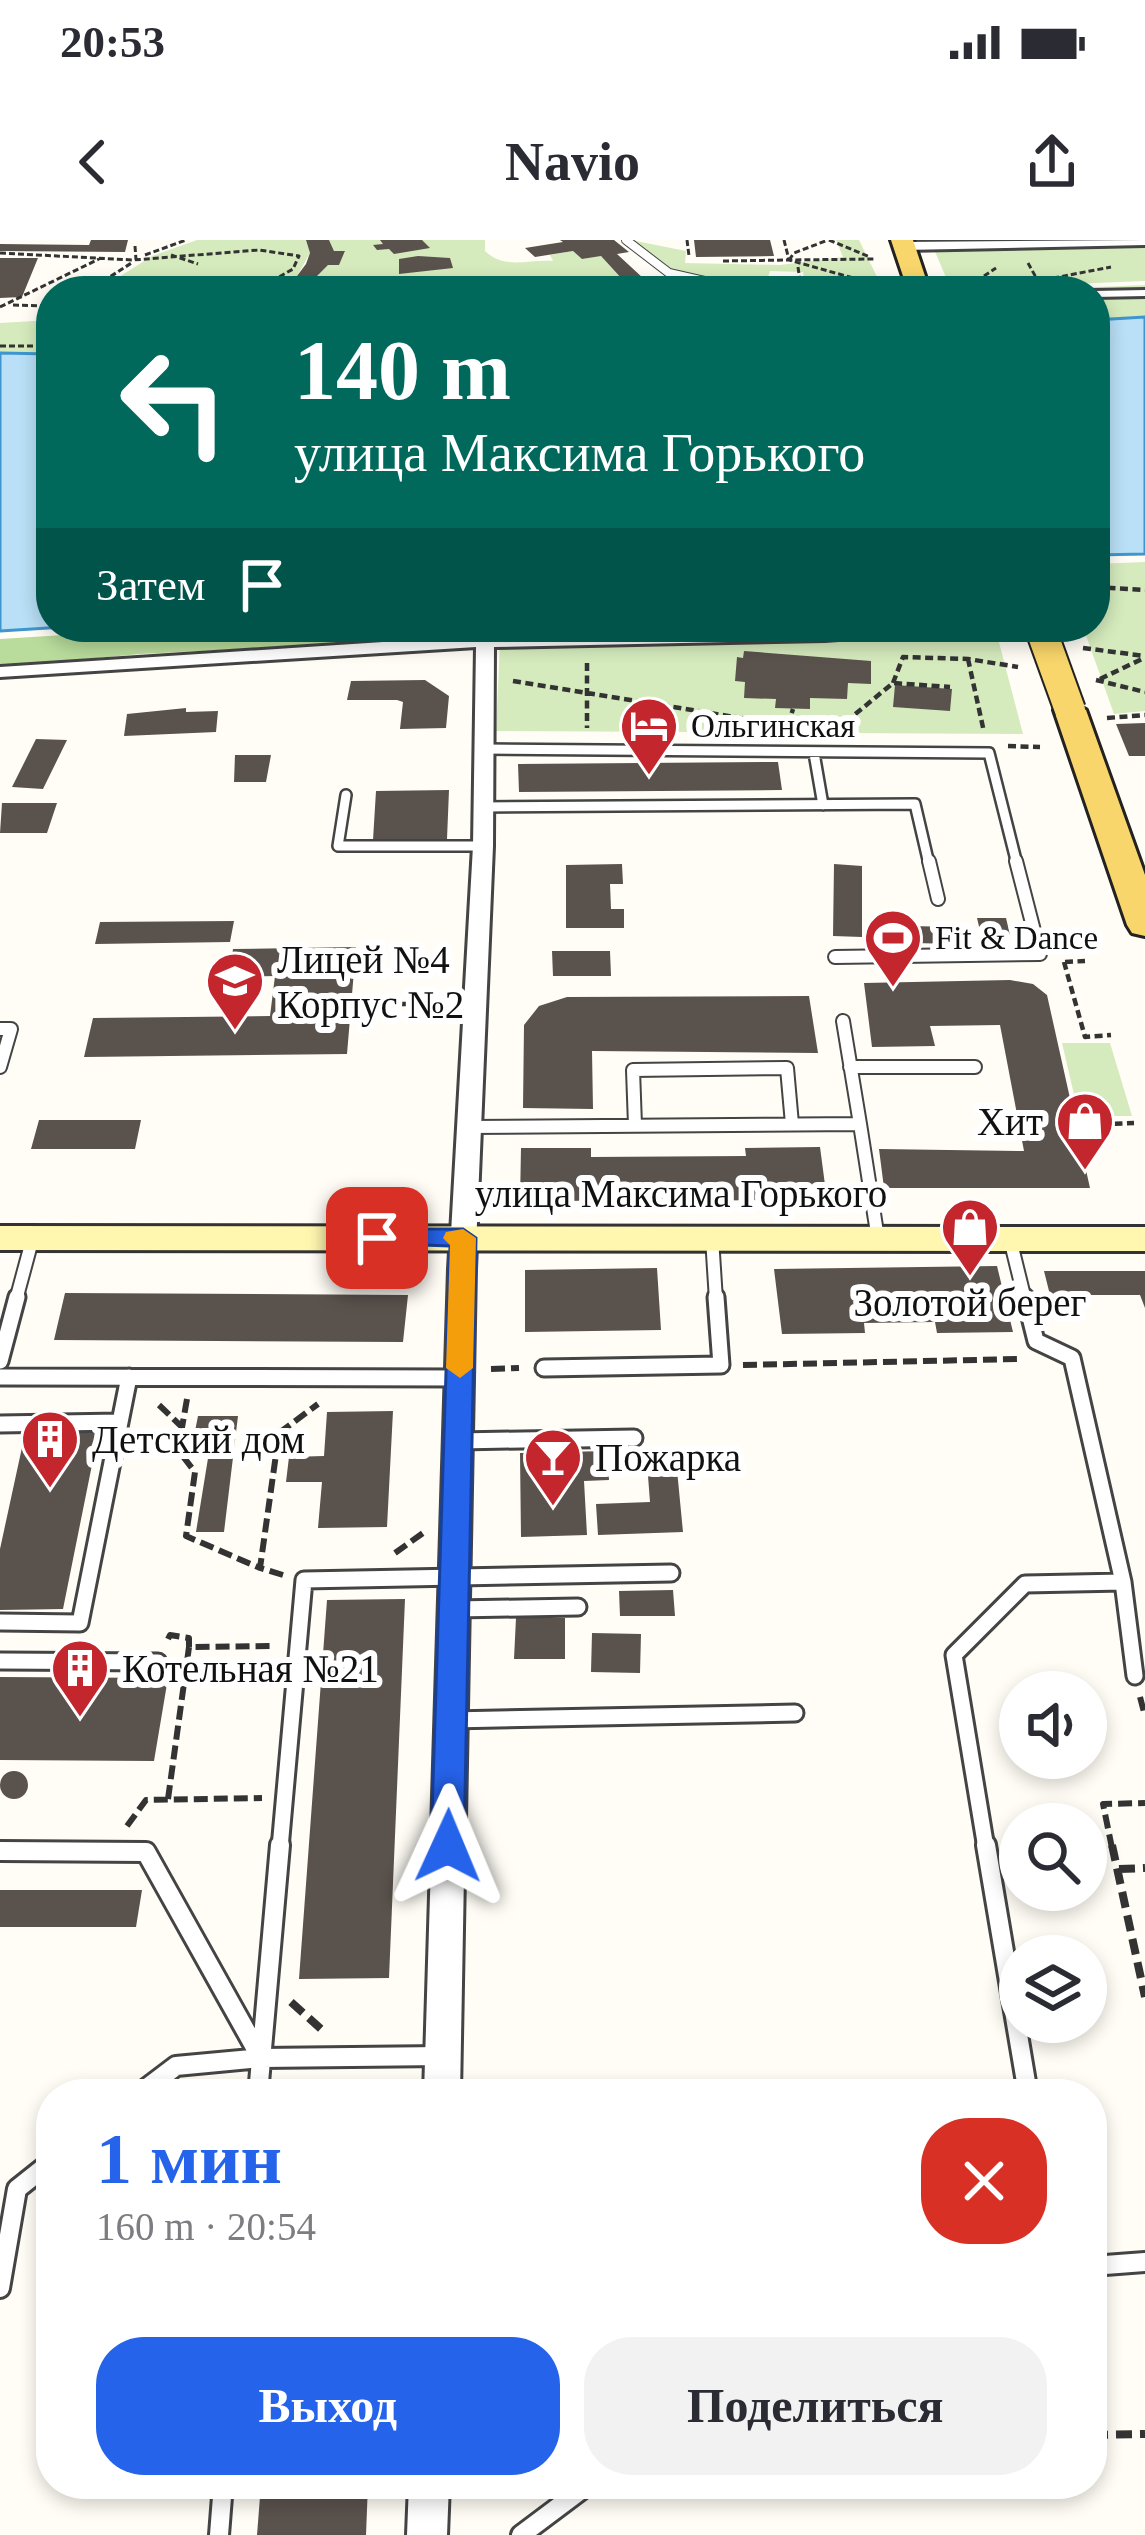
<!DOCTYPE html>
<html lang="ru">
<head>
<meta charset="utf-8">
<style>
	body { margin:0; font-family:"Times New Roman",serif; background:#f2f2f3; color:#2b2b33; height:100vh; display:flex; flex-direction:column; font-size:45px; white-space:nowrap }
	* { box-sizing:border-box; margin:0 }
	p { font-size:39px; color:#7c7c81 }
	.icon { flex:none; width:66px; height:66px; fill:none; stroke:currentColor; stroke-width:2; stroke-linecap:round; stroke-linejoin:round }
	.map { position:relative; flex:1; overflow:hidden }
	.drawer { position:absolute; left:36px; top:1839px; width:1071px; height:420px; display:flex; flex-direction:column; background:#fff; border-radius:48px; box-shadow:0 6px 18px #0003 }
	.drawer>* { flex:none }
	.top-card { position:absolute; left:36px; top:36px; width:1074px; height:366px; border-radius:48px; box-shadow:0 6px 18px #0003; background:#00695c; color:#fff; overflow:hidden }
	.controls { position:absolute; left:999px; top:1431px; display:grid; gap:24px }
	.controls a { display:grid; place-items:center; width:108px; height:108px; border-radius:50%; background:#fff; box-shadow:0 6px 18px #0003; font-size:60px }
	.pin { position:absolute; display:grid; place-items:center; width:102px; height:102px; color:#fff; margin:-51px; border-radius:24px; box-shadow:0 6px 18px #0006 }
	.me { position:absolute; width:132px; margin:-66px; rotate:1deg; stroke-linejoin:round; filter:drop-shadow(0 0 9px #0008) }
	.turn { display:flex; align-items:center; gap:42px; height:252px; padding:0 60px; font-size:54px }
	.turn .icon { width:156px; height:156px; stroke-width:2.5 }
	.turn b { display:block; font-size:84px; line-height:102px }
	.then { display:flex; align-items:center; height:114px; padding:0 60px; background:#0003; gap:24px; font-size:45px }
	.round { display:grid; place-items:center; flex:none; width:126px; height:126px; border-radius:48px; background:#f2f2f3 }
	.summary { display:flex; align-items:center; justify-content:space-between; height:204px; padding:0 60px }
	h1 { font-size:72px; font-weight:800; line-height:90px; color:#2563eb }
	.action { display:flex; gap:24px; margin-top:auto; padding:24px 60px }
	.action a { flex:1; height:138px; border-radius:48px; background:#2563eb; color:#fff; font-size:48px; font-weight:800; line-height:138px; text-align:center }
	.action a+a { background:#f2f2f3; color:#2b2b33 }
	.status { display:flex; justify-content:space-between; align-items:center; height:84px; padding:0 60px; background:#fff; direction:ltr }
	.status svg { height:33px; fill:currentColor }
	header { display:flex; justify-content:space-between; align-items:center; height:156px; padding:0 60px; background:#fff; font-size:54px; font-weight:800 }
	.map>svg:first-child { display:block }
	.green { fill:#d5ebbd }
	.forest { fill:#b9dc9c }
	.water { fill:#b9e0f7; stroke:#3f96cf; stroke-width:3 }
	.building { fill:#5a524d }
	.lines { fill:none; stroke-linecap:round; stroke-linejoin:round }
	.service-far4-casing { stroke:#444; stroke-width:10 }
	.service-far3-casing { stroke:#444; stroke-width:14 }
	.service-far2-casing { stroke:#444; stroke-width:16 }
	.service-far1-casing { stroke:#444; stroke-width:21 }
	.service-casing { stroke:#444; stroke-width:24 }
	.pedestrian-casing { stroke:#444; stroke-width:6 }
	.minor-casing { stroke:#444; stroke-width:6 }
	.secondary-casing { stroke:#333; stroke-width:6 }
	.primary-casing { stroke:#222; stroke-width:6 }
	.path-far3 { stroke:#333; stroke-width:3; stroke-dasharray:6 3; stroke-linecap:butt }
	.path-far2 { stroke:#333; stroke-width:4.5; stroke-dasharray:8 4.5; stroke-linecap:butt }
	.path-far1 { stroke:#333; stroke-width:6; stroke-dasharray:14 6; stroke-linecap:butt }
	.path { stroke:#333; stroke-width:8; stroke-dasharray:16 8; stroke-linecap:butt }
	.service-far4 { stroke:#fff; stroke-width:8 }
	.service-far3 { stroke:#fff; stroke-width:9 }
	.service-far2 { stroke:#fff; stroke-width:12 }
	.service-far1 { stroke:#fff; stroke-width:15 }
	.service { stroke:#fff; stroke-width:18 }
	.pedestrian { fill:#fff; fill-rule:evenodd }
	.minor { fill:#fff; fill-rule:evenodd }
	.secondary { fill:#fff6b0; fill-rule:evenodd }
	.primary { fill:#f9d66b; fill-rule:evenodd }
	.primary-bridge-casing { stroke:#222; stroke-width:34; stroke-linecap:butt }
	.primary-bridge { stroke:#f9d66b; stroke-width:30 }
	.route { fill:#2563eb; stroke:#184099; stroke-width:3 }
	.slow { fill:#f59e0b }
	.labels { text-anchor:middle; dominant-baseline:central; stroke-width:12; stroke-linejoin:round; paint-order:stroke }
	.far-poi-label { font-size:33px; fill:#111; stroke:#fff; text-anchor:start }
	.poi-label { font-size:39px; fill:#111; stroke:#fff; text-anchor:start }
	.street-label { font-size:39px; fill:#111; stroke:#fff }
</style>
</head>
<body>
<div class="status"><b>20:53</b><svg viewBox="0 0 49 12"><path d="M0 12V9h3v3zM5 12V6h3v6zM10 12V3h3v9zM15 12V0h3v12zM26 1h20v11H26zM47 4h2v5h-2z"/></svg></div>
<header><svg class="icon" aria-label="back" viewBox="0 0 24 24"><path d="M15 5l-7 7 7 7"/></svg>Navio<svg class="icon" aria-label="share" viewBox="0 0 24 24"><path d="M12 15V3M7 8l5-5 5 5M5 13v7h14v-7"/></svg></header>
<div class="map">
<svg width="1145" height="2295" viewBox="0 0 1145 2295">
	<rect width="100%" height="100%" fill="#fffdf5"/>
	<path class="green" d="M197,0H306L310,13L297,36L270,51H97L152,16Z
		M329,0H485V11C505,30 528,19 553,21L550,15L573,11L582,19L601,16L623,40L591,42L594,51H512L510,46L495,51H286L299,45H318L323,39L316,37L328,25L339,24L345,12L334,11Z
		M631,0L686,11L685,23L780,25L843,17L836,0H859L882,47L806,50L803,32L770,31L768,37C697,42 689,47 631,0Z
		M930,0L1145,3V41L951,49Z
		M1145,45V77L1095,80V51H1006Z
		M51,80V114L0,113V83Z
		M1145,322V471L1114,474L1083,387H1095V324Z
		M511,387H995L1023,494L496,491L500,403Z
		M1062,803H1110L1132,876H1079Z"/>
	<path class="forest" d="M193,387H434L445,399L140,414L0,427V399Z
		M524,387H864L745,395L523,392Z"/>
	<path class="water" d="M1145,77V314L1095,315V80Z
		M0,113L51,114V387H64L0,391Z"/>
	<path class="building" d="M91,0H128L125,12L0,11V4L89,5Z
		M306,0H329L334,11H345L339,25H328L316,37L324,39L318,45L270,51L297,36L306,24L310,13Z
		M380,0H422L430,8L394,14L389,9L377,10L373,5L383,4Z
		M560,0H614L629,12L617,14L657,51H594L590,42L623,40L601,16L582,19L573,11L535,17L525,8L563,2Z
		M694,0H770L774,16L696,17Z
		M418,16L450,18L453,28L399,34V19Z
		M0,18H38L22,57L0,58Z
		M744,411L871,421V444L848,443L847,459L810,458V469L775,468L776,459L744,458L745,442L735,441L737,417L743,418Z
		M425,440L449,456L446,488L400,489L403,462L397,460H347L351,441Z
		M895,445L952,449L950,471L893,467Z
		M186,468V472L218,471L216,492L124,496L127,474Z
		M1145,483V516H1129L1116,484Z
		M36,499L67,500L43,549L12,547Z
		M235,515H271L266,542H234Z
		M778,522L782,550L519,552L518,524Z
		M449,550L447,599L373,600L376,551Z
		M2,563H57L47,593H0Z
		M622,624L623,644H610L611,669H624V688H566V625Z
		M834,624L862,626V697L833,696Z
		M977,678H1006L1010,695H981Z
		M234,681L230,702L95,704L100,682Z
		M911,686L955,687L957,704L913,703Z
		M356,707L347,814L84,817L93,778L270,776L275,736L229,737L233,709Z
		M552,711H610L611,736H553Z
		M1010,740L1033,744L1047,755L1090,948H884L879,909L1024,911L1000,785L930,786L935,806L872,807L864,743Z
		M809,756L818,813L592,811L593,869L523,868L524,785L539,766L567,757Z
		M39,880H141L135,909H31Z
		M820,907L827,960L520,961L521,908H591V917L746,916L745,908Z
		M997,1026L1013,1092L937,1093L935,1082L864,1083L865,1093L782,1094L774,1029Z
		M657,1028L661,1090L525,1092V1030Z
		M1044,1031H1145V1068L1140,1055H1050Z
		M65,1053L408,1055L403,1102L54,1100Z
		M393,1171L387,1287L318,1288L322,1242H286L289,1217L324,1216L327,1172Z
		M198,1176H238L224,1292H196L210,1206H192Z
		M26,1189L99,1190L63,1369L0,1370V1309Z
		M675,1209L683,1292L598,1295L596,1264L650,1262L646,1210Z
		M607,1211L609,1240L584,1241L587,1295L521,1297L520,1213Z
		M673,1350L675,1376H620L619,1351Z
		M405,1359L389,1738L299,1739L327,1360Z
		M516,1378H565V1419H514Z
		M592,1393L641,1394L640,1433L591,1432Z
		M0,1437L168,1438L154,1521L0,1520Z
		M0 1545a14 14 0 1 1 28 0a14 14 0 1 1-28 0Z
		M0,1650H142L136,1687H0Z
		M261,2244H368L366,2295H257Z"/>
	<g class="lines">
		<g class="service-far4-casing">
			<path id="service-far4" d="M626,0L669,33L744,50"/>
		</g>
		<g class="service-far3-casing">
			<path id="service-far3" d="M483,509L989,513L1017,624
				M814,513L823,565
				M346,555L338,606H483
				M481,567L915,564L929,624"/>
		</g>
		<g class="service-far2-casing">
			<path id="service-far2" d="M929,621L938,659
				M835,717L1040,714L1016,621
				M843,781L860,884
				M0,789H11L0,827
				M850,827H975
				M635,885L633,830L787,828L792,884
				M468,887L860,884L878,999
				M712,998L716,1060
				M1010,999L1025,1060
				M16,1060L33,997"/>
		</g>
		<g class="service-far1-casing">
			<path id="service-far1" d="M1025,1057L1036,1101L1072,1118L1123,1342L1135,1436
				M0,1121L17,1057
				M544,1128L721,1125L716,1057
				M0,1137L460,1138
				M0,1184L119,1182
				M458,1201L634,1198
				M455,1369L578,1367
				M0,1382L80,1383L129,1137
				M0,1421L158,1422
				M451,1480L795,1473
				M280,1608L304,1340L671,1333
				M986,1608L954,1415L1025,1344L1123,1342"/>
		</g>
		<g class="service-casing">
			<path id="service" d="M986,1605L1028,1854
				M0,1611L146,1612L261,1818L442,1816
				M139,1854L176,1826L261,1818
				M258,1854L280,1605
				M1092,2026L1145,2022
				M0,2048L17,1949L51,1922
				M219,2295L223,2244
				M521,2295L589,2244"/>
		</g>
		<g class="pedestrian-casing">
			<path id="pedestrian" d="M1145,50V56L1095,57L1094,51Z"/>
		</g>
		<g class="minor-casing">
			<path id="minor" d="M1145,0V5L904,10L897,6L904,2Z
				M944,387L935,392L825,400L494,407L493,606L475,1029L460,1854H424L449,1029L473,606L476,407L0,437V427L459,397Z
				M409,2244H449L447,2295H407Z"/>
		</g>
		<g class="secondary-casing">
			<path id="secondary" d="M0,986L1145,987V1011L0,1010Z"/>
		</g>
		<g class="primary-casing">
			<path id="primary" d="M891,0H913L930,51H908Z
				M1070,461L1086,470L1145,635V696L1132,693L1127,685L1054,470Z"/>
		</g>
		<path class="path-far3" d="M687,0L689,16
			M784,0L789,20L875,19
			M829,0L870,17
			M135,6L136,20
			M0,13L133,20L259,10L299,16L293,29L254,51
			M145,15L186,0
			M171,15L198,24
			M789,20L794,13L828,0
			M723,21L789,20L889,48
			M1028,23L1038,41L1111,27
			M798,27L801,47L885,48
			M969,46L996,28
			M763,47H801
			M955,47L1039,40
			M88,51L133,22
			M13,65L51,66
			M0,67L99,19
			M0,106H51"/>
		<path class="path-far2" d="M1095,347L1145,350
			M1083,408L1145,416
			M968,419L984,492
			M587,423V488
			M1100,439L1142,419
			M1096,440L1145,452
			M513,441L790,486
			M893,443L903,417L968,419L1018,427
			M1107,478L1145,475
			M788,485L793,469
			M836,490L893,443L950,447
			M1008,506L1040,507
			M1064,722L1085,797L1111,795
			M1065,722L1085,721
			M352,764H447
			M1077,885L1134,883"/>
		<path class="path-far1" d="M743,1125L1018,1119
			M491,1129L519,1128
			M187,1159L178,1210L195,1232L186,1296L260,1328
			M159,1165L182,1187
			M395,1313L423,1293
			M283,1335L260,1328L279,1193L318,1164
			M168,1399L170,1395L189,1398V1407
			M1140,1457L1145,1476
			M168,1559L189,1407L272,1406
			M127,1586L146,1560L262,1558
			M1112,1608L1103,1564L1145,1563"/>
		<path class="path" d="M1112,1605L1145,1757
			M1119,1629L1145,1628
			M291,1762L321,1789
			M1092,2195L1145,2194"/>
		<use href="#service-far4" class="service-far4"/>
		<use href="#service-far3" class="service-far3"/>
		<use href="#service-far2" class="service-far2"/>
		<use href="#service-far1" class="service-far1"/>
		<use href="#service" class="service"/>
		<use href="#pedestrian" class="pedestrian"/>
		<use href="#minor" class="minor"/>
		<use href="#secondary" class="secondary"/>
		<use href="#primary" class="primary"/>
		<g class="primary-bridge-casing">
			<path id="primary-bridge" d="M1040,387L1070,470"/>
		</g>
		<use href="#primary-bridge" class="primary-bridge"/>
	</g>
	<path class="route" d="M377,989H463L476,998L464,1606L459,1616L448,1620L436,1616L431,1606L450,1006L368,1003L364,998Z"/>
	<path class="slow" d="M463,989L476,998L473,1128L460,1138L446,1128L450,1005L443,998L446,992Z"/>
	<defs>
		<g id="hotel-pin" transform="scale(3)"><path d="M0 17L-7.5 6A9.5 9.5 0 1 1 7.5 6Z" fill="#c4262e" stroke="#fff"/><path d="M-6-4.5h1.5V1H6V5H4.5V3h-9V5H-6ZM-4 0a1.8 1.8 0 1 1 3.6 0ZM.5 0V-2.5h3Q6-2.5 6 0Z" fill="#fff"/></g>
		<g id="stadium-pin" transform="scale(3)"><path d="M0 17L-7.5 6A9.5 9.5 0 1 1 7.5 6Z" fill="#c4262e" stroke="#fff"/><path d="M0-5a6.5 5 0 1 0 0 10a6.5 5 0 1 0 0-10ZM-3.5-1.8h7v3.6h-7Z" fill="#fff"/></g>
		<g id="school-pin" transform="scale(3)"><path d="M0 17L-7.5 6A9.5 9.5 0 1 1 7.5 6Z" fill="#c4262e" stroke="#fff"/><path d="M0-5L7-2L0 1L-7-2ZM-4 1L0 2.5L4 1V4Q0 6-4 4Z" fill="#fff"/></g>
		<g id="shop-pin" transform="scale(3)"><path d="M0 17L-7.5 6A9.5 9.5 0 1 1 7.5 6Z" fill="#c4262e" stroke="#fff"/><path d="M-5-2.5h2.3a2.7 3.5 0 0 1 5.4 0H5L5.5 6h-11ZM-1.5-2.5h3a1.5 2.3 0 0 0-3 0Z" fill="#fff"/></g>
		<g id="building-pin" transform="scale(3)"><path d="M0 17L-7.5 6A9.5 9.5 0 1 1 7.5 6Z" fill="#c4262e" stroke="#fff"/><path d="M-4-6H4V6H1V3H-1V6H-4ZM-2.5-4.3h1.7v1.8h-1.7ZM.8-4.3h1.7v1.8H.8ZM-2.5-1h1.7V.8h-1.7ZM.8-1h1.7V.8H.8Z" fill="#fff"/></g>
		<g id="bar-pin" transform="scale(3)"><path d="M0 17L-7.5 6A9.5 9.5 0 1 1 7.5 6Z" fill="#c4262e" stroke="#fff"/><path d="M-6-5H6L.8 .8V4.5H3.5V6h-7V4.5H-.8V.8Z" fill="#fff"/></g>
	</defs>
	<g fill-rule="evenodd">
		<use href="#hotel-pin" x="649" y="486"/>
		<use href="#stadium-pin" x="893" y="698"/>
		<use href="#school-pin" x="235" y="741"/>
		<use href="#shop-pin" x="1085" y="881"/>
		<use href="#shop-pin" x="970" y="987"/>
		<use href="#building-pin" x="50" y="1199"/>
		<use href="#bar-pin" x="553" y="1217"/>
		<use href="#building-pin" x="80" y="1428"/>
	</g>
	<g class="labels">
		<g class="far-poi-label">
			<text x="691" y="486">Ольгинская</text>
			<text x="935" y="698">Fit &amp; Dance</text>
		</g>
		<g class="poi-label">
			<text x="277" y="719">Лицей №4<tspan x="277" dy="45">Корпус №2</tspan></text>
			<text x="1043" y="881" text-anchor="end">Хит</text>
			<text x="970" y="1062" text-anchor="middle">Золотой берег</text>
			<text x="92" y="1199">Детский дом</text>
			<text x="595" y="1217">Пожарка</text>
			<text x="122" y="1428">Котельная №21</text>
		</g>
		<g class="street-label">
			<text x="681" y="953">улица Максима Горького</text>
		</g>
	</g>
</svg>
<div class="controls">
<a><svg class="icon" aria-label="sound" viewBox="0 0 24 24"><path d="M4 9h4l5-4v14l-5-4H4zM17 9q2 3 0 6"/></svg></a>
<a><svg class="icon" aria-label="search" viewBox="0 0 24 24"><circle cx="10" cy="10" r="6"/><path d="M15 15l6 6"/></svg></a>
<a><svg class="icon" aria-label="layers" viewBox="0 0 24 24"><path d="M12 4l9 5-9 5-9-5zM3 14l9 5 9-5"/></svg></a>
</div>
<div class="pin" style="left:377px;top:998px;background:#d93025"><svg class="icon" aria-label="arrive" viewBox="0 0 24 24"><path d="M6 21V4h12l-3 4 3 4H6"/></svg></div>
<svg class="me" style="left:448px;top:1606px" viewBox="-20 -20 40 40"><path d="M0-17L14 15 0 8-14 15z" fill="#2563eb" stroke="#fff" stroke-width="4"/></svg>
<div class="top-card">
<div class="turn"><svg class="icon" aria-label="left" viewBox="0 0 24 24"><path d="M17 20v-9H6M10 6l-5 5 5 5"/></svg><div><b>140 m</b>улица Максима Горького</div></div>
<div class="then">Затем<svg class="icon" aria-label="arrive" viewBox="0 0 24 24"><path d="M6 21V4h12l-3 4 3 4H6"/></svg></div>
</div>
<section class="drawer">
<div class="summary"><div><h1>1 мин</h1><p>160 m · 20:54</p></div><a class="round" style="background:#d93025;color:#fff"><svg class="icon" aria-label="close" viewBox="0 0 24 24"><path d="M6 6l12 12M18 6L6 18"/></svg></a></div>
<div class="action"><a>Выход</a><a>Поделиться</a></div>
</section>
</div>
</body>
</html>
